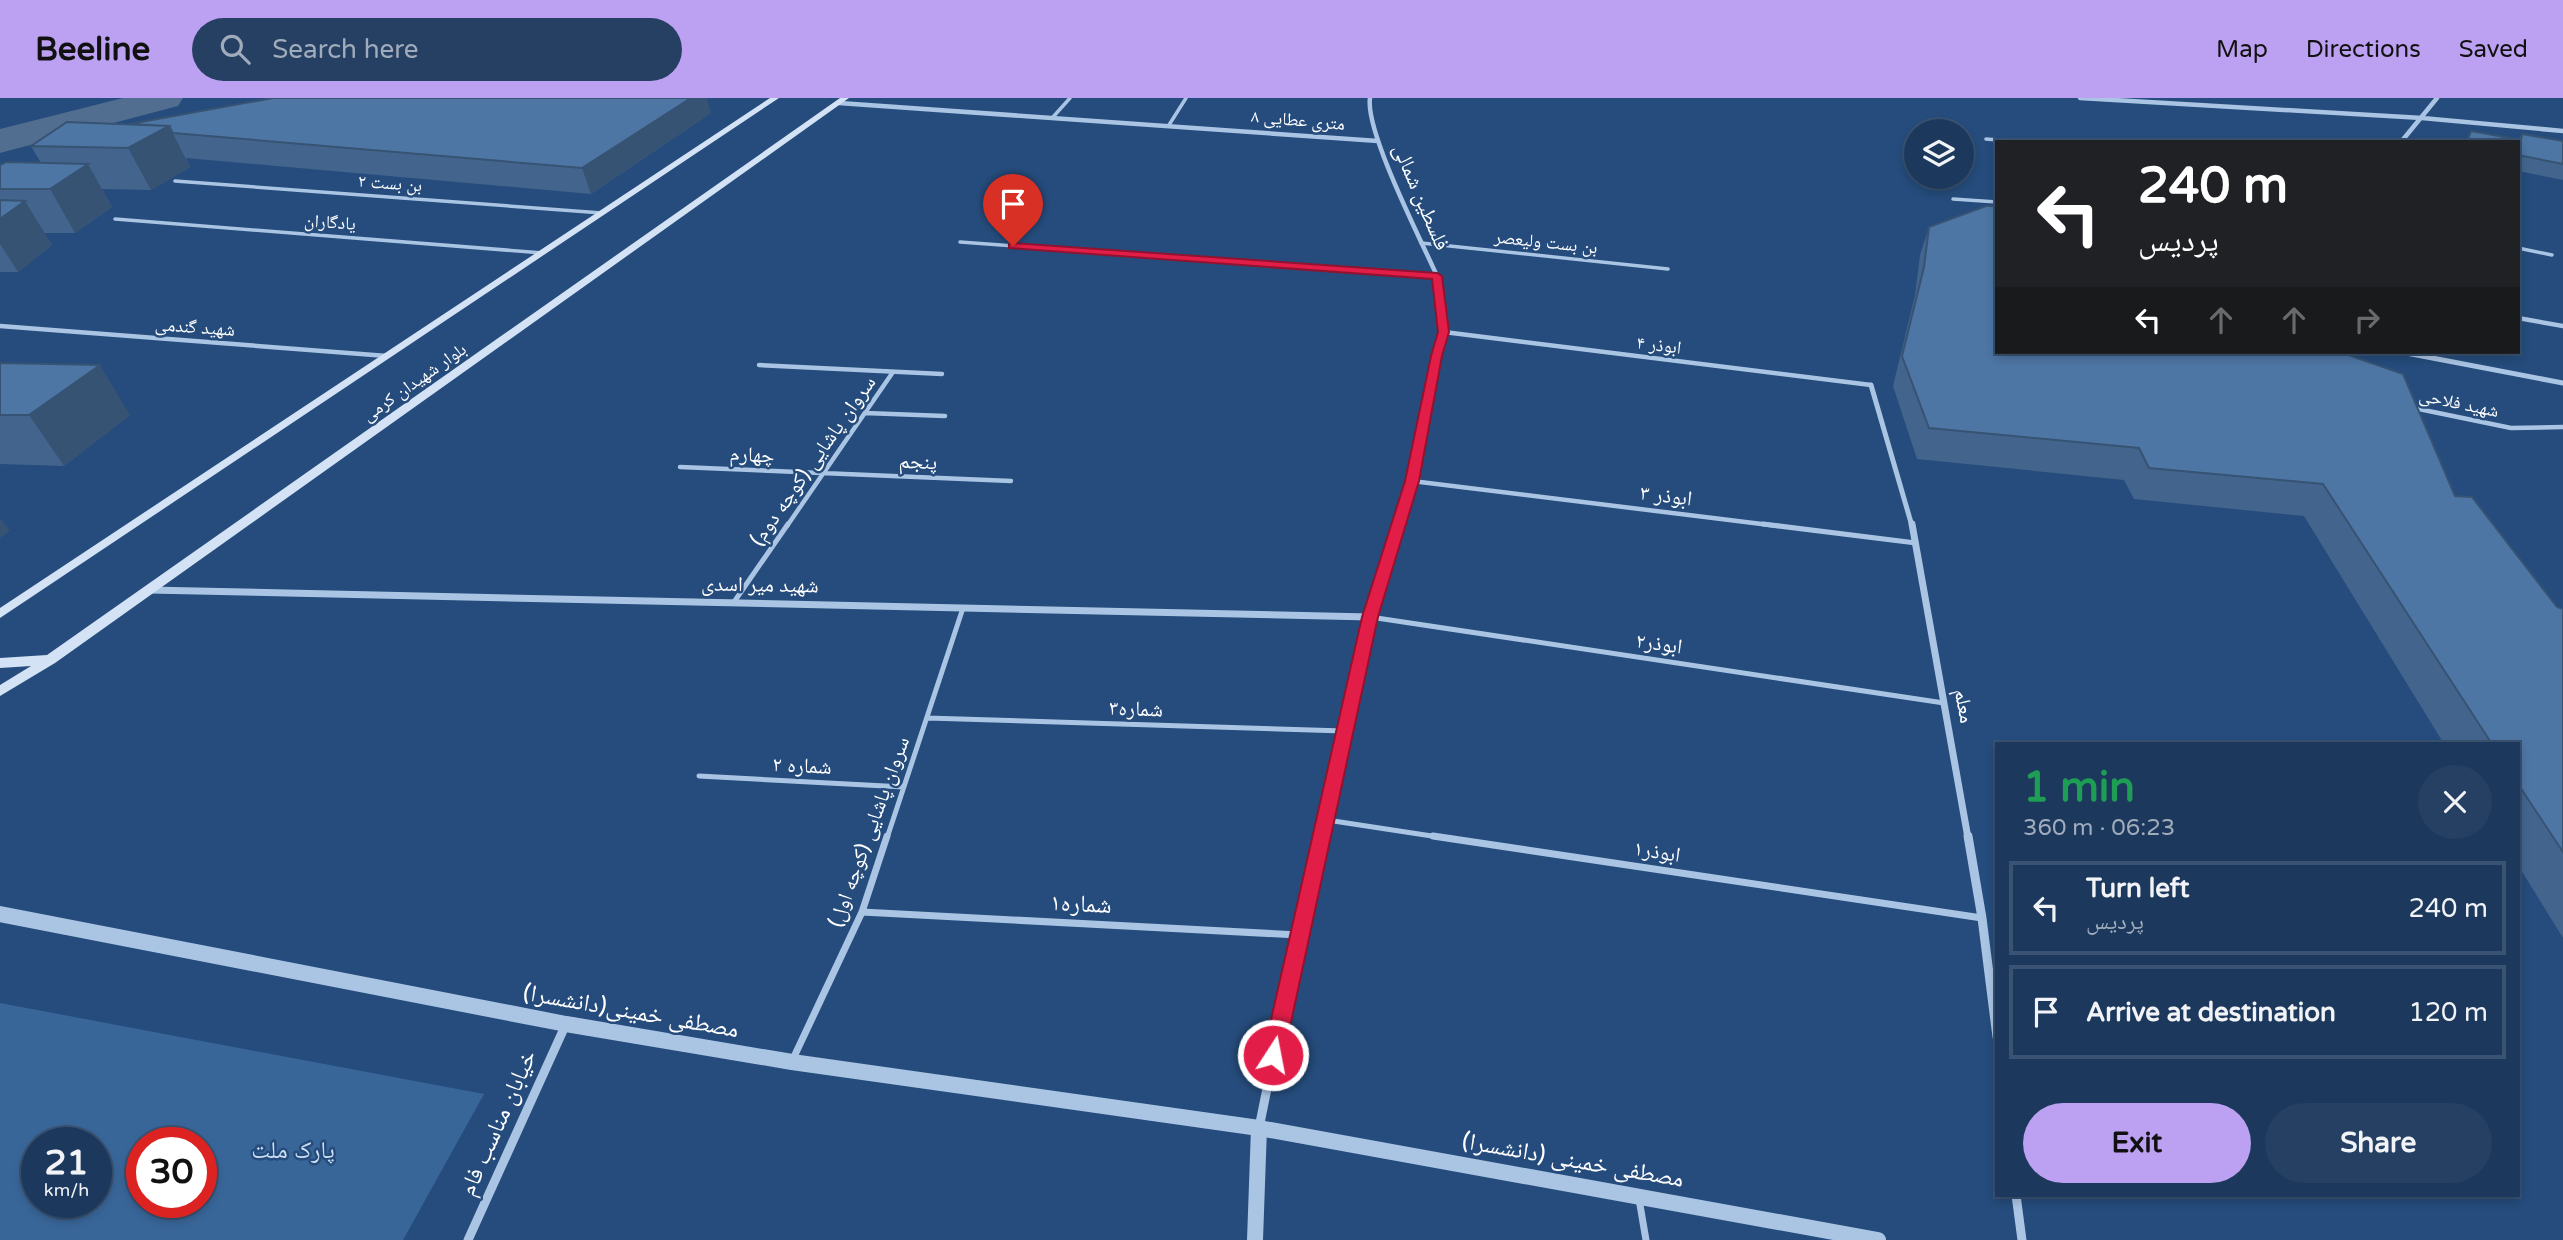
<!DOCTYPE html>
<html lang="en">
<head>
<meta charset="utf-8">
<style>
	body { margin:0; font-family:"Varela Round","Noto Naskh Arabic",sans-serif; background:#254063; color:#f1f3f6; height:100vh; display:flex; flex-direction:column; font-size:26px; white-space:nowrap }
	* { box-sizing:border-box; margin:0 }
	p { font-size:23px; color:#a0acbc }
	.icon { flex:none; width:38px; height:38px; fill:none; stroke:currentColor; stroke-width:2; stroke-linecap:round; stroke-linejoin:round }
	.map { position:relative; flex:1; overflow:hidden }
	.side { position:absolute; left:1995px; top:644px; width:525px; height:455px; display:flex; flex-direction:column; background:#1c395d; border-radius:0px; box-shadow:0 4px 10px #0003,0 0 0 2px #3a5372 }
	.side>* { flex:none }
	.top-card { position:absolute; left:1995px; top:42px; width:525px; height:214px; border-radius:0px; box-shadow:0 4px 10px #0003,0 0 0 2px #3a5372; background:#202124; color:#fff; overflow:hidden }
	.fabs { position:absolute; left:1904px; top:21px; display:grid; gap:14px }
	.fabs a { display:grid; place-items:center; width:70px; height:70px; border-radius:50%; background:#1c395d; box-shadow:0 4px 10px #0003,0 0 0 2px #3a5372; font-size:35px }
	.speed { position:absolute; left:21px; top:1029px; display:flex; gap:14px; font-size:35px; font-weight:700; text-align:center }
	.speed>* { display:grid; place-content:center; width:91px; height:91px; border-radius:50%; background:#1c395d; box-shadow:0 4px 10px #0003,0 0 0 2px #3a5372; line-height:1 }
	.speed small { font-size:18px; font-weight:400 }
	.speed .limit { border:10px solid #d22; background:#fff; color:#111 }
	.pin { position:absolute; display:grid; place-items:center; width:60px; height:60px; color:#fff; margin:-72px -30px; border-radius:50% 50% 50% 0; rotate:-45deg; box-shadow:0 0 7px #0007 }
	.pin .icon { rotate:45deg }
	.me { position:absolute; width:77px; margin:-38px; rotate:11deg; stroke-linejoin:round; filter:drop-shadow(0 0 5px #0008) }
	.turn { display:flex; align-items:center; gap:24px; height:147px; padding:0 28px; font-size:32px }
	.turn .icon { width:91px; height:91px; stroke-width:2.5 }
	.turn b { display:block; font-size:49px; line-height:60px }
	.lanes { display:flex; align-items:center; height:66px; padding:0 28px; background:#0003; justify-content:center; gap:35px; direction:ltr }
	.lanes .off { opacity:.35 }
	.round { display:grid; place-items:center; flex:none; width:74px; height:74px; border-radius:37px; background:#254063 }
	.overview { display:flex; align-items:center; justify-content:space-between; height:119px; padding:0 28px }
	h1 { font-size:42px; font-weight:800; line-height:52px; color:#1e9e55 }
	.button { display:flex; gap:14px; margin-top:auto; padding:14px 28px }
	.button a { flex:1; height:80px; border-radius:42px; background:#bca0f2; color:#111; font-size:28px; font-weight:800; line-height:80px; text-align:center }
	.button a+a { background:#254063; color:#f1f3f6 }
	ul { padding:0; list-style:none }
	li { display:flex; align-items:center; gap:21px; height:94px; margin:0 14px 10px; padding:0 14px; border:4px solid #3a5372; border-radius:0px }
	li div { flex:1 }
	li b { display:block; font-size:26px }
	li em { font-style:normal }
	header { display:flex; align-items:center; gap:42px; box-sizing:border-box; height:98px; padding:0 35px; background:#bca0f2; color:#111 }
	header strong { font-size:33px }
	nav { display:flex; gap:38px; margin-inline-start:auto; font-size:24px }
	.search { width:490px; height:63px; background:#254063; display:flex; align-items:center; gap:18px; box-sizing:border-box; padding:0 24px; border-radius:38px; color:#a0acbc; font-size:26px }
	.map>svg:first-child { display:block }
	.green { fill:#396699; fill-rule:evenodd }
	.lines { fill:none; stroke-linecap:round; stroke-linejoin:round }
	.river { fill:#516d8f; fill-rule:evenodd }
	.service-far3 { stroke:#aac5e4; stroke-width:3.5 }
	.service-far2 { stroke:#aac5e4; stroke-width:4.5 }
	.service-far1 { stroke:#aac5e4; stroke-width:5 }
	.service { stroke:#aac5e4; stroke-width:7 }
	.minor-far3 { stroke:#aac5e4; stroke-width:4.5 }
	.minor-far2 { stroke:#aac5e4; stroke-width:5 }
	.minor-far1 { stroke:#aac5e4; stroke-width:7 }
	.minor { stroke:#aac5e4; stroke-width:9 }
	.tertiary { stroke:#aac5e4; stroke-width:16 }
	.secondary { fill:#d3e2f4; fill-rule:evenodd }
	.wall { fill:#43658d }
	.shaded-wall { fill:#375373 }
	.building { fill:#4e76a4; stroke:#375373; stroke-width:2 }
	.route { fill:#e11d48; stroke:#92132f; stroke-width:2 }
	.labels { text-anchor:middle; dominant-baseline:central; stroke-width:5; stroke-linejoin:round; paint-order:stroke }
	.far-street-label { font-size:18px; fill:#fff; stroke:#254c7c }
	.street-label { font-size:21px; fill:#fff; stroke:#254c7c }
	.near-street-label { font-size:24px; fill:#fff; stroke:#254c7c }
	.near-park-label { font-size:24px; fill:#ccdff4; stroke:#254c7c }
</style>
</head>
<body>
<header>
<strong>Beeline</strong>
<div class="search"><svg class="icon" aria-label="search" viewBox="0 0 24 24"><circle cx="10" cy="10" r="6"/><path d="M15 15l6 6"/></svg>Search here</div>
<nav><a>Map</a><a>Directions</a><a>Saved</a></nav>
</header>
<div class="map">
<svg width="2563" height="1142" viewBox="0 0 2563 1142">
	<rect width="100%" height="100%" fill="#254c7c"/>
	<path class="green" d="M0,905L484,996L403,1142H0ZM37,1045H96V1104H37ZM142,1045H201V1104H142Z"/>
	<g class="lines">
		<path class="river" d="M123,0H183L178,8L0,55V31Z"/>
		<path class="service-far3" d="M1053,19L1070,0
			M1169,27L1186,0
			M1986,41L2024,44
			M175,83L602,115
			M1953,101L1997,104
			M115,121L543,155
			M960,144L1437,178
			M1421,145L1668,171
			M2518,150L2552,157"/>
		<path class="service-far2" d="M2518,220L2563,228
			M0,228L387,258
			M1444,234L1871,287
			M759,267L942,276
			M2414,310L2511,330L2563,329
			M865,315L945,318
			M680,369L1011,383
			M1412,383L1778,428
			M787,428L893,274"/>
		<path class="service-far1" d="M1763,426L1916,445
			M734,504L788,426
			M1370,519L1944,605
			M927,620L1344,633
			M699,678L904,689
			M1327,722L1445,740
			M887,740L963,510"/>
		<path class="service" d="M1433,738L1982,820
			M862,814L1298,837
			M793,961L862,814L887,738
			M1639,1101L1646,1142"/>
		<path class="minor-far3" d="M1370,0C1365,33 1421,142 1437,178L1438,187
			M2080,0L2422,20L2563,33
			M839,5L1378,43
			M2401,44L2437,0"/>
		<path class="minor-far2" d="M2401,254L2563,285
			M1871,287L1912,428
			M1398,428L1412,383L1436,258L1444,234L1438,185"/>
		<path class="minor-far1" d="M1912,426L1968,740
			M149,492L1370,519
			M1323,740L1370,519L1399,426"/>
		<path class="minor" d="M1968,738L1982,820L1997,939
			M1259,1030L1298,837L1323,738
			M2016,1097L2022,1142
			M468,1142L566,926"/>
		<path class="tertiary" d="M0,816L566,926L792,964L1259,1030L1878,1142
			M1255,1142L1259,1030"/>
		<path class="secondary" d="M770,0H779L0,520V510Z
			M840,0H849L55,565L0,598V587L31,568L0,570V560L47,557Z"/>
	</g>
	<path class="wall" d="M711,15L591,96L186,60L190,69L151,92L102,91L112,109L75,135H44L52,147L18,174H0V67L41,65L31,48L130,26Z
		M2471,33L2519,41L2522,36L2563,43V82L2518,73V44H2465Z
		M1929,129L2455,398L2557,509L2563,511V840L2518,767V646H2444L2304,418L2134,401L2124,382L1917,361L1893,288L1915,197L1920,157Z
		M0,265L130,317L64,368L0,366Z"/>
	<path class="shaded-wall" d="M691,0H707L711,15L591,96L582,70Z
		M169,28L190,69L151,92L128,50Z
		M88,66L112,109L75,135L50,91Z
		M25,103L52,147L18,174L0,146V121Z
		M100,267L130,317L64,368L29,317Z
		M0,420L10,433L0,440Z"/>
	<path class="building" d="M273,0H691L582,70L173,35L169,28L130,26Z
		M67,24L169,28L128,50L31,48Z
		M2471,33L2521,42L2522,36L2563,43V66L2518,57V44H2467Z
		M6,64L88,66L50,91H0V67Z
		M0,102L25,103L0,121Z
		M1986,108H1997V254H2340L2403,276L2455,398L2472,399L2557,509L2563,511V754L2518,686V646H2492L2323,386L2149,370L2139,350L1929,330L1902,258L1924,169L1929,129Z
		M0,265L100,267L29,317H0Z"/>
	<path class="route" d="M1013,145L1437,175L1442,178L1449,234L1442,258L1419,383L1378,519L1284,957L1281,964L1273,966L1266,964L1263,957L1362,519L1405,383L1431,258L1438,234L1432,181L1009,150V146Z"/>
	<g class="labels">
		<g class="far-street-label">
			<text transform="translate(1298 22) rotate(5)">۸ متری عطایی</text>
			<text transform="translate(390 85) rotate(4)">بن بست ۲</text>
			<text transform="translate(330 124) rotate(4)">یادگاران</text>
			<text transform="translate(1546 144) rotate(6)">بن بست ولیعصر</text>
			<text transform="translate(195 229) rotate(4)">شهید گندمی</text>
			<text transform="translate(1659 247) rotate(7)">ابوذر ۴</text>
			<text transform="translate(414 284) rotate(-35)">بلوار شهیدان کرمی</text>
			<text transform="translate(2459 305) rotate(12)">شهید فلاحی</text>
		</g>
		<g class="street-label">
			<text transform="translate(1421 99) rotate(67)">فلسطین شمالی</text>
			<text transform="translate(752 357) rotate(3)">چهارم</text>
			<text transform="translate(813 363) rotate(-55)">سروان پاشایی (کوچه دوم)</text>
			<text transform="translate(918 364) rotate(2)">پنجم</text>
			<text transform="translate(1666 398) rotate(7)">ابوذر ۳</text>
			<text transform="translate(760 487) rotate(1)">شهید میر اسدی</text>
			<text transform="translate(1659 546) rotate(8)">ابوذر۲</text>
			<text transform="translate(1964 608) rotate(80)">معلم</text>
			<text transform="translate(1136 611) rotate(2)">شماره۳</text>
			<text transform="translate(802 668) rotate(3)">شماره ۲</text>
			<text transform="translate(869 734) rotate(-70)">سروان پاشایی (کوچه اول)</text>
			<text transform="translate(1657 754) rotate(9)">ابوذر۱</text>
		</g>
		<g class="near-street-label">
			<text transform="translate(1081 806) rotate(3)">شماره۱</text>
			<text transform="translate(631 913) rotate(10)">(دانشسرا)مصطفی خمینی</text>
			<text transform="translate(498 1025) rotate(-66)">خیابان مناسب فام</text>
			<text transform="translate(1573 1062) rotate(10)">مصطفی خمینی (دانشسرا)</text>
		</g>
		<g class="near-park-label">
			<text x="293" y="1052">پارک ملت</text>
		</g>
	</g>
</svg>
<div class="fabs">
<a><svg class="icon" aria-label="layers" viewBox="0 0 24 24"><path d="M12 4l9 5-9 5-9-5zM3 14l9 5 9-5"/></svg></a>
</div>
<div class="speed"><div>21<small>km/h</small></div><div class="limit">30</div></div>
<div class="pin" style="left:1013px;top:148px;background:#d93025"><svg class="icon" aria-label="arrive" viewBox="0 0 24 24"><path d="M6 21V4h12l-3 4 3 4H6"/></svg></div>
<svg class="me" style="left:1273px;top:957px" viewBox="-20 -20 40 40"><circle r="17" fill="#e11d48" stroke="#fff" stroke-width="3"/><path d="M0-11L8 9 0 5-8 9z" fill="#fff"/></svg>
<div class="top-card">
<div class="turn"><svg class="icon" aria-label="left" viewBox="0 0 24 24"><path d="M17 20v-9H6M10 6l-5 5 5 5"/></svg><div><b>240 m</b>پردیس</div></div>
<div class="lanes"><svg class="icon" aria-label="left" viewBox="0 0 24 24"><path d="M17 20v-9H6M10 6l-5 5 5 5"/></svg><svg class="icon off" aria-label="ahead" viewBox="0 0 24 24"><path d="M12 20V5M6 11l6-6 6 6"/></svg><svg class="icon off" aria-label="ahead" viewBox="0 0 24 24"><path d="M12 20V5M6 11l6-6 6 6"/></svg><svg class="icon off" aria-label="right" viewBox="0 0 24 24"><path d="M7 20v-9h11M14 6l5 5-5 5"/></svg></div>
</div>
<section class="side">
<div class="overview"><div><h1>1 min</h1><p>360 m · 06:23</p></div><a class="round"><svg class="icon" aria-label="close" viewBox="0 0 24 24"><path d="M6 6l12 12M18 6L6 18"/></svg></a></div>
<ul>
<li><svg class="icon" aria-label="left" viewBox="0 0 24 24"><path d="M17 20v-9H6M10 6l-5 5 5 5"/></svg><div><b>Turn left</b><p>پردیس</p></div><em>240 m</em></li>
<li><svg class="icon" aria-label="arrive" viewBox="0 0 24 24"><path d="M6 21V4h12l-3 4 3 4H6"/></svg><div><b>Arrive at destination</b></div><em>120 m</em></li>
</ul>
<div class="button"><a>Exit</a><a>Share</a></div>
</section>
</div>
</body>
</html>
